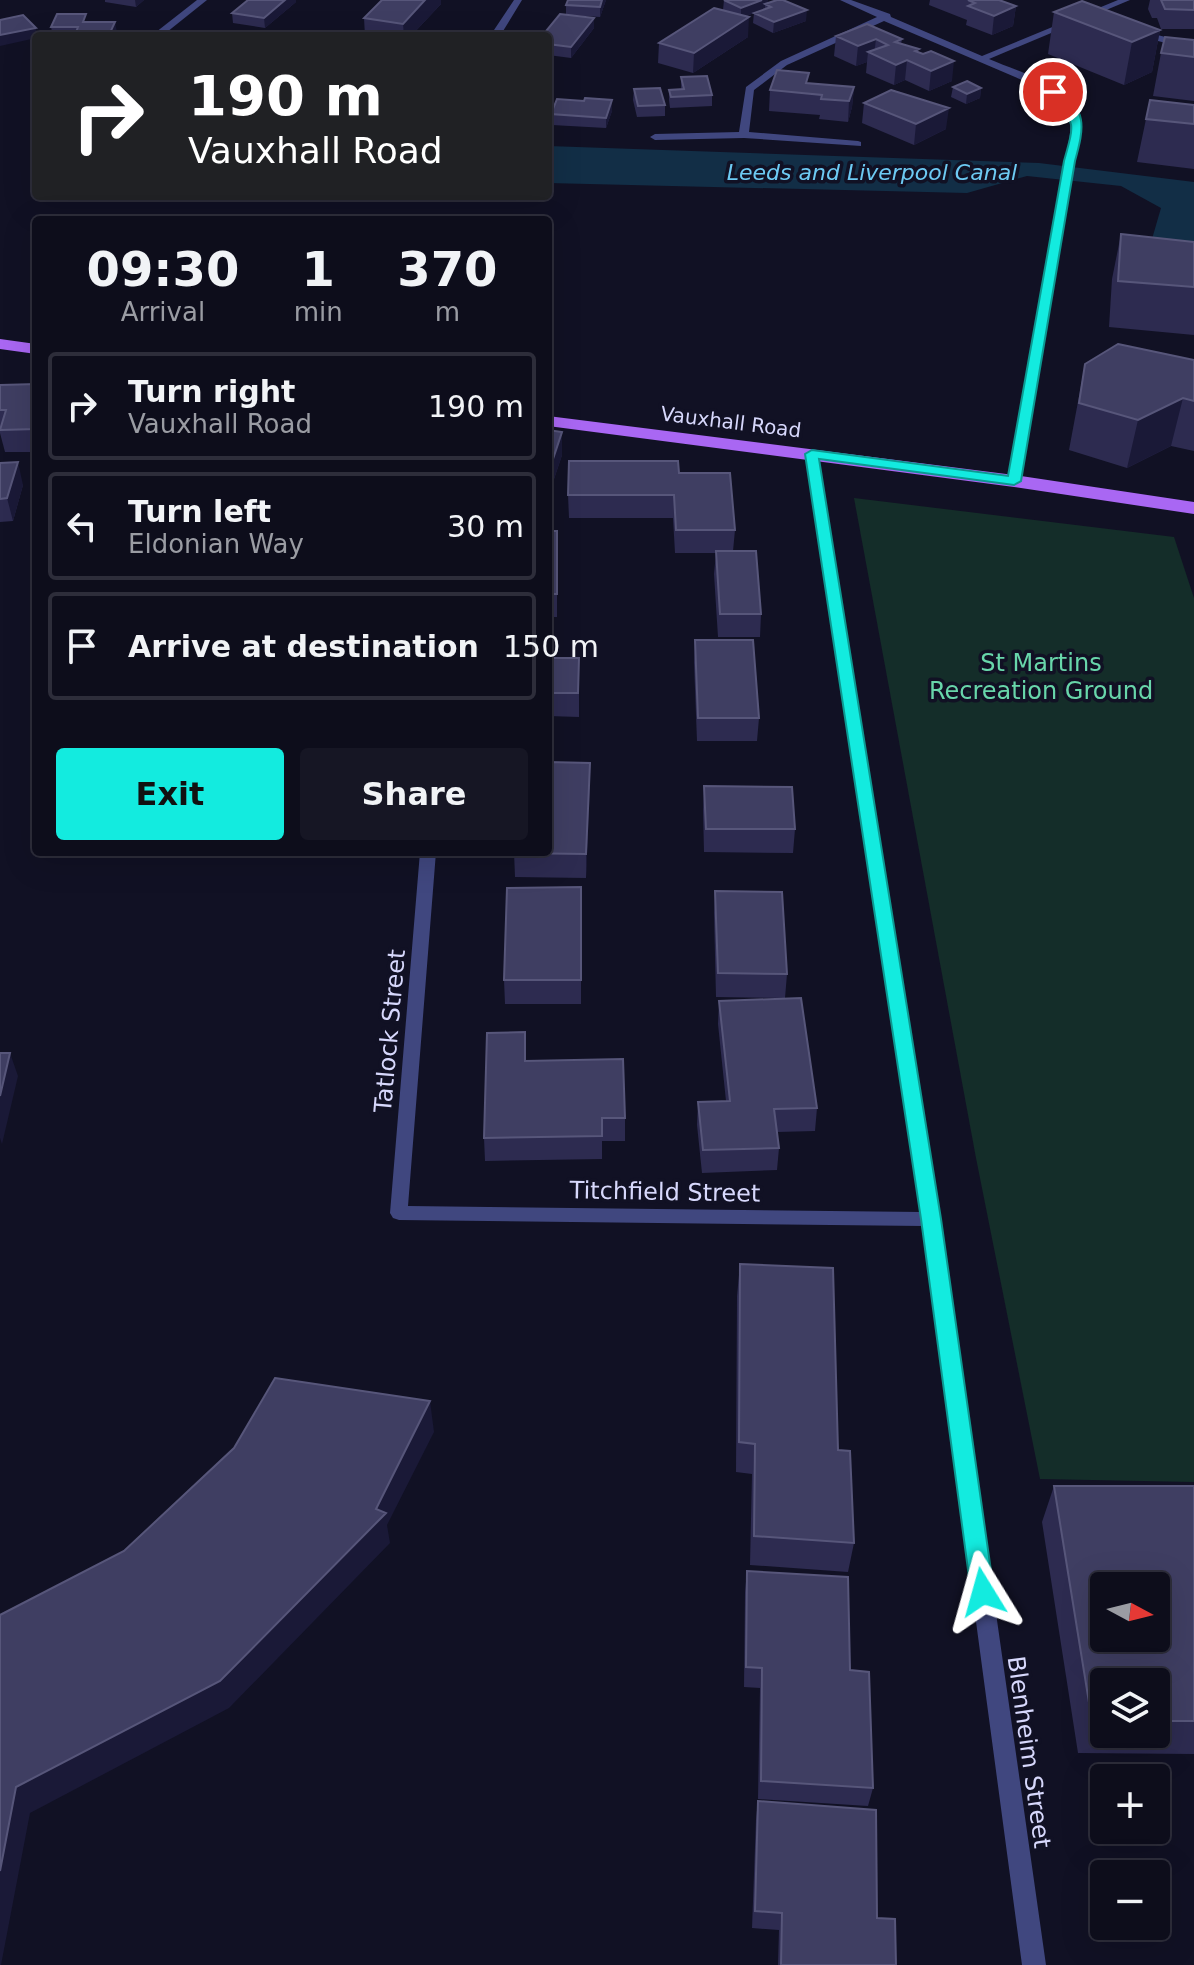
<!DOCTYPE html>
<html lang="en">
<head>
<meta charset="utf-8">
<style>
	body { margin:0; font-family:"DejaVu Sans",sans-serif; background:#161624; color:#f1f3f6; height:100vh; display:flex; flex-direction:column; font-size:30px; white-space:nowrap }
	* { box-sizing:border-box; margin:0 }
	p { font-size:26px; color:#9a9ca3 }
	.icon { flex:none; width:44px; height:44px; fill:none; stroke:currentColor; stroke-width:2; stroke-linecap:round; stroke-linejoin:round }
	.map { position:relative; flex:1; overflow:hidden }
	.sheet { position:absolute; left:32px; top:216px; width:520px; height:640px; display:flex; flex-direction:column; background:#0d0d1b; border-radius:8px; box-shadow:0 8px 32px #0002,0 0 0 2px #2d2d3a }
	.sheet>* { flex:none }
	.banner { position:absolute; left:32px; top:32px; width:520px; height:168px; border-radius:8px; box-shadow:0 8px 32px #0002,0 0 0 2px #2d2d3a; background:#202124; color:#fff; overflow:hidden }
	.needle { width:52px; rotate:97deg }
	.fabs { position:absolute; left:1090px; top:1572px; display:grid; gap:16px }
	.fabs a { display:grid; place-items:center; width:80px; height:80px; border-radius:8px; background:#0d0d1b; box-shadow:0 8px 32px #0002,0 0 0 2px #2d2d3a; font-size:40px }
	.pin { position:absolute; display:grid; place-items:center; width:68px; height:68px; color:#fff; margin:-34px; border:4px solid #fff; border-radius:50%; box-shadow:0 2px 8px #0007 }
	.me { position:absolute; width:88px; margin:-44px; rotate:352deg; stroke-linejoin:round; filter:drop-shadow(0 0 6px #0008) }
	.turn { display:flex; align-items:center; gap:28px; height:168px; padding:0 24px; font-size:36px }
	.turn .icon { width:104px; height:104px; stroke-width:2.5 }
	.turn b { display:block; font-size:56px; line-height:68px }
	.eta { display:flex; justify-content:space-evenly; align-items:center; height:136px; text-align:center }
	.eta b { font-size:48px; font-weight:700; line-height:56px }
	.button { display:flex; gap:16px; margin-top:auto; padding:16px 24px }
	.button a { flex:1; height:92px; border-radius:8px; background:#13ebdf; color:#111; font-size:32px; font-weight:700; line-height:92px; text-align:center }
	.button a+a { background:#161624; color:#f1f3f6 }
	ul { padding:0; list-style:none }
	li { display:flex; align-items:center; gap:24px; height:108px; margin:0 16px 12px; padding:0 8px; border:4px solid #2d2d3a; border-radius:8px }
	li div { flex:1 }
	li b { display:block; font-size:30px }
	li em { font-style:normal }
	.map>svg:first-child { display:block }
	.green { fill:#142d29 }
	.water { fill:#122e46 }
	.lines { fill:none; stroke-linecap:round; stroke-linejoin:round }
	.street { fill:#40477f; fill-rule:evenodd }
	.primary { fill:#a967f3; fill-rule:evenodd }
	.wall { fill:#2d2b50; fill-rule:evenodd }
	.shaded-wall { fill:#1a1937 }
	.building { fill:#3f3e62; stroke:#57567a; stroke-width:2; fill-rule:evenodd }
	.route { fill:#13ebdf; stroke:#0c9991; stroke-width:2 }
	.labels { text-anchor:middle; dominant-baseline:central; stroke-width:7; stroke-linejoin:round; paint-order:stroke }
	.far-street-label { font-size:20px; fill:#d7d8fc; stroke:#111124 }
	.far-water-label { font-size:22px; font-style:italic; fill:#6dcaf3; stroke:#111124 }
	.park-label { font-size:24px; fill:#68d6aa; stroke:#111124 }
	.street-label { font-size:24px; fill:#d7d8fc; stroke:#111124 }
</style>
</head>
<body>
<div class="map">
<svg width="1194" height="1965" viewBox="0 0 1194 1965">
	<rect width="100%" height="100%" fill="#111124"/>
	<path class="green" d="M854,498L1174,537L1194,598V1482L1040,1479L976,1158Z"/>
	<path class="water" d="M548,146L1039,163L1194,182V249L1152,239L1161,208L1121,186L1027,176L967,193L548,183Z"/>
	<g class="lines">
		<path class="street" d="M197,0H207L162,36H151Z
			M514,0H522L500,36H490Z
			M840,0H851L890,14L891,17L982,56L1118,0H1130L989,59C1021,73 1072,85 1080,124L1018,484L1014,485L1008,481L1070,134V124L1065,108L1036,86L884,21L787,65L754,90L749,132L858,141L861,142V146L744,138L655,140L650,137L655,134L739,132L746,87L781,61L877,17Z
			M1137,30L1194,44V50L1134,35L1132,33Z
			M812,450L818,454L940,1219L1046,1965H1022L923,1226L399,1220L393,1218L390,1213L420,852H436L408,1206L921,1212L806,454Z"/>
		<path class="primary" d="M0,339L36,344V354L0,349Z
			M548,416L1014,475L1194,502V514L1014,487L548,426Z"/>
	</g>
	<path class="wall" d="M105,0H144L136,7L105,2Z
		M382,0H441V4L411,36H365L364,18Z
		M606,0L600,17L567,15L594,28L571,58L548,55V36L566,15V5Z
		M724,0H768V3L806,21L773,33L753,23L754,13L746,16L748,37L693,73L658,63L659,43L723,10Z
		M930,0H1000L1016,6L1013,26L992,35L966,25L967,20L929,5Z
		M1150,0H1194V29H1161L1157,18H1152L1148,9Z
		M296,2L265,28L233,23L232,13Z
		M1054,12L1160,30L1152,72L1124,85L1048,54Z
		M88,22L117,32L115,36H53L51,27Z
		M836,36L902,39L901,44L919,52L952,81L929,91L905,80L894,85L866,73L867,62L856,66L834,56Z
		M1194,40V101L1153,96L1161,53Z
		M681,77L712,95V106L670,108L669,100V90L681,89Z
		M809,83L854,87L852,107L848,122L819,119L820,115L769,111L770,90Z
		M953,87L981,88L980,98L966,104L951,97Z
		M634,89L665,105V116L637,117L633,100Z
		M612,100V111L606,128L552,125L551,114L584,101Z
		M1150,100L1194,105V169L1137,162Z
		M864,103L946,129L914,145L862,123Z
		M1121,234L1194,242V335L1109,327L1112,279Z
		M1194,360V451L1171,446L1127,468L1069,450L1085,364Z
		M36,384V452H5L0,433V385Z
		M548,430L562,432V455L552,485L548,484Z
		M0,463L23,485L13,521L0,522Z
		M679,473L735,530L733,551L761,614L760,637H718L714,574L716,553H675L673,518H569L568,495Z
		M548,531H557V617H548Z
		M695,640L759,718L757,741H697L694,663Z
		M548,658H579V717L548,716Z
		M590,763L586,878L515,877L514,852Z
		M704,786L795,829L793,853L704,852L703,810Z
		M581,887V1004H505L504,980Z
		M715,891L787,974L785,998L716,997L714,914Z
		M719,1001L817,1108L815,1131L777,1132L779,1148L777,1170L702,1173L697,1125L698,1102L726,1101L718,1024Z
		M526,1061L625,1118V1141H602V1159L485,1161L484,1138Z
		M740,1264L838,1450L854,1543L848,1572L750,1565L752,1474L736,1472L737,1296Z
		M1054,1486H1194V1754L1078,1753L1042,1522ZM1104,1682H1156V1734H1104Z
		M747,1571L850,1670L873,1788L868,1806L758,1799L760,1688L744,1687L745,1592Z
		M758,1801L877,1918L896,1965H778L779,1930L752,1928L756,1819Z"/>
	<path class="shaded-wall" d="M135,0H144L136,7Z
		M285,0H296V2L265,28L264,18Z
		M425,0H441V4L411,36H404L403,24Z
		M602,0H606L600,17V7Z
		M762,0H768V6L765,4V9L741,18V8Z
		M1016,6L1013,26L992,35L994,16Z
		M807,10L806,21L773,33L774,22Z
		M749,17L748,37L693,73L694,53Z
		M594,18V28L571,58V47Z
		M115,22L117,32L115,36H110Z
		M36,28L37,36H36V38L0,46V35Z
		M1160,30L1152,72L1124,85L1132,42Z
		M876,39L874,55L868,52L867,62L856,66L858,46Z
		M907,60L905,80L894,85L896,65Z
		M954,61L952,81L929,91L931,71Z
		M854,87L852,107L848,122L849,101Z
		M981,88L980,98L966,104L967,94Z
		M612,100V111L606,128V118Z
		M949,108L946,129L914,145L916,124Z
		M1183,398L1171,446L1127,468L1138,420Z
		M562,432V455L552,485V462Z
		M18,462L23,485L13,521L7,498Z
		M590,763V786L586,878V854Z
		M10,1053L18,1076L2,1144L0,1138V1096Z
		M430,1401L434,1432L387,1525L390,1543L229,1708L30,1813L1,1965H0V1871L16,1787L376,1509Z"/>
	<path class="building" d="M248,0H285L264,18L232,13Z
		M382,0H425L403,24L364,18Z
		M568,0H602L600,7L566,5Z
		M724,0H762L741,8Z
		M777,0H783L807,10L774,22L754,13L771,7L765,4Z
		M968,0H999L1016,6L994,16L968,6L975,3Z
		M1161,0H1194V10L1165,9Z
		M1082,1L1160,30L1132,42L1054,12Z
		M714,8L749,17L694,53L659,43Z
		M57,14H86L83,22H115L109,35H75L78,27H51Z
		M560,14L594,18L571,47L548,44V36H542Z
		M23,15L36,28L0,35V20Z
		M867,24L902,39L895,42L919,49L915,51L923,54L931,51L954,61L931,71L907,60L896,65L868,52L888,45L876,39L858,46L836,36Z
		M186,32L195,36H175Z
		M220,33L227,36H212Z
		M1165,37L1194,40V57L1161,53Z
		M777,70L809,73L806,83L854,87L849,101L821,99L822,95L770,90Z
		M707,76L712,95L671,97L669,90L684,89L681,77Z
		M967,81L981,88L967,94L953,87Z
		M660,88L665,105L638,106L634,89Z
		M891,90L949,108L916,124L864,103Z
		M585,98L612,100L606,118L551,114L557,99L584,101Z
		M1150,100L1194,105V124L1146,119Z
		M1121,234L1194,242V287L1118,281Z
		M1118,344L1194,360V401L1183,398L1138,420L1079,403L1085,364Z
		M36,384V429L0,430L6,410H0V385Z
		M548,430L562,432L552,462H548Z
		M569,461H678L679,473H730L735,530H676L674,495H568Z
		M18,462L7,498L0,499V463Z
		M548,531H557V594H548Z
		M716,551H756L761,614H720Z
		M695,640H753L759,718H698Z
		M548,658H579L578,693H548Z
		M548,762L590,763L586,854L514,853V852H548Z
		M704,786L792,787L795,829H706Z
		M581,887V980H504L507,888Z
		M715,891L782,892L787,974L718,973Z
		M801,998L817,1108L774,1109L779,1148L703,1150L698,1102L730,1101L719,1001Z
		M525,1032V1061L623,1059L625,1118H602V1136L484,1138L487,1033Z
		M0,1053H10L0,1096Z
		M740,1264L833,1268L838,1450L850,1451L854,1543L754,1536L755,1444L739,1442Z
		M275,1378L430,1401L376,1509L386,1513L220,1681L16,1787L0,1871V1615L124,1551L234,1448Z
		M1054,1486H1194V1721H1156V1682H1104V1721H1092ZM1104,1586H1156V1638H1104Z
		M747,1571L848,1577L850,1670L869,1672L873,1788L761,1781L762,1668L746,1667Z
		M758,1801L876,1810L877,1918L895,1919L896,1965H781L782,1913L755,1911Z"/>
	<path class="route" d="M1053,89C1089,107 1084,128 1075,161L1021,481L1014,485L819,459L941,1219L994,1592L991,1600L983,1603L974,1600L971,1592L921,1219L805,454L812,450L1008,476L1064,161C1076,118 1075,125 1048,92Z"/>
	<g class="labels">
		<g class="far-street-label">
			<text transform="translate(731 422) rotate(7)">Vauxhall Road</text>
		</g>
		<g class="far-water-label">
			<text x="872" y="172">Leeds and Liverpool Canal</text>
		</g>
		<g class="park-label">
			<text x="1041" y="663">St Martins<tspan x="1041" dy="28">Recreation Ground</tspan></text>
		</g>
		<g class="street-label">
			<text transform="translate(390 1031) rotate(-85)">Tatlock Street</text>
			<text transform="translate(665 1192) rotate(1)">Titchfield Street</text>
			<text transform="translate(1029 1752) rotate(82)">Blenheim Street</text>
		</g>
	</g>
</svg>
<div class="fabs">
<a><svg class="needle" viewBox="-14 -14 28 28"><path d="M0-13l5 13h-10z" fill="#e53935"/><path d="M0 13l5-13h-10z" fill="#9a9ca3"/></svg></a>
<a><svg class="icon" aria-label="layers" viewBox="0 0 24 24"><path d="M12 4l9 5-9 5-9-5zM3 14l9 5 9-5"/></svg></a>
<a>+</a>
<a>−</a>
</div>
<div class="pin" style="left:1053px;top:92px;background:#d93025"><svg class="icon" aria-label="arrive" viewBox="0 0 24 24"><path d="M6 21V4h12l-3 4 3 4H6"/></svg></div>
<svg class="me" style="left:983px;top:1592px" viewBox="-20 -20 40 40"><path d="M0-17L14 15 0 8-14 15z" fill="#13ebdf" stroke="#fff" stroke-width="4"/></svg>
<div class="banner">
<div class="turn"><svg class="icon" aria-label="right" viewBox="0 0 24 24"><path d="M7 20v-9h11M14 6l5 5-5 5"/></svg><div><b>190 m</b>Vauxhall Road</div></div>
</div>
<section class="sheet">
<div class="eta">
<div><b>09:30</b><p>Arrival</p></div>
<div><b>1</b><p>min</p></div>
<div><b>370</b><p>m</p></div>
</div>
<ul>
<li><svg class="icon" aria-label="right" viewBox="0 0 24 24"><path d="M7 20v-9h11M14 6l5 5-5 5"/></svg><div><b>Turn right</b><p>Vauxhall Road</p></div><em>190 m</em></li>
<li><svg class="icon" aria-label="left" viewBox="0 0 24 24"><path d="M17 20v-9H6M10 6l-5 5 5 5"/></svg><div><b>Turn left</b><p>Eldonian Way</p></div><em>30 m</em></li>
<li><svg class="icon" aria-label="arrive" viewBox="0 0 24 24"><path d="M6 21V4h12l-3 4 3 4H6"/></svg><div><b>Arrive at destination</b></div><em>150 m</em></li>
</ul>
<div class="button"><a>Exit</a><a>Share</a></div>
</section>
</div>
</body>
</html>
